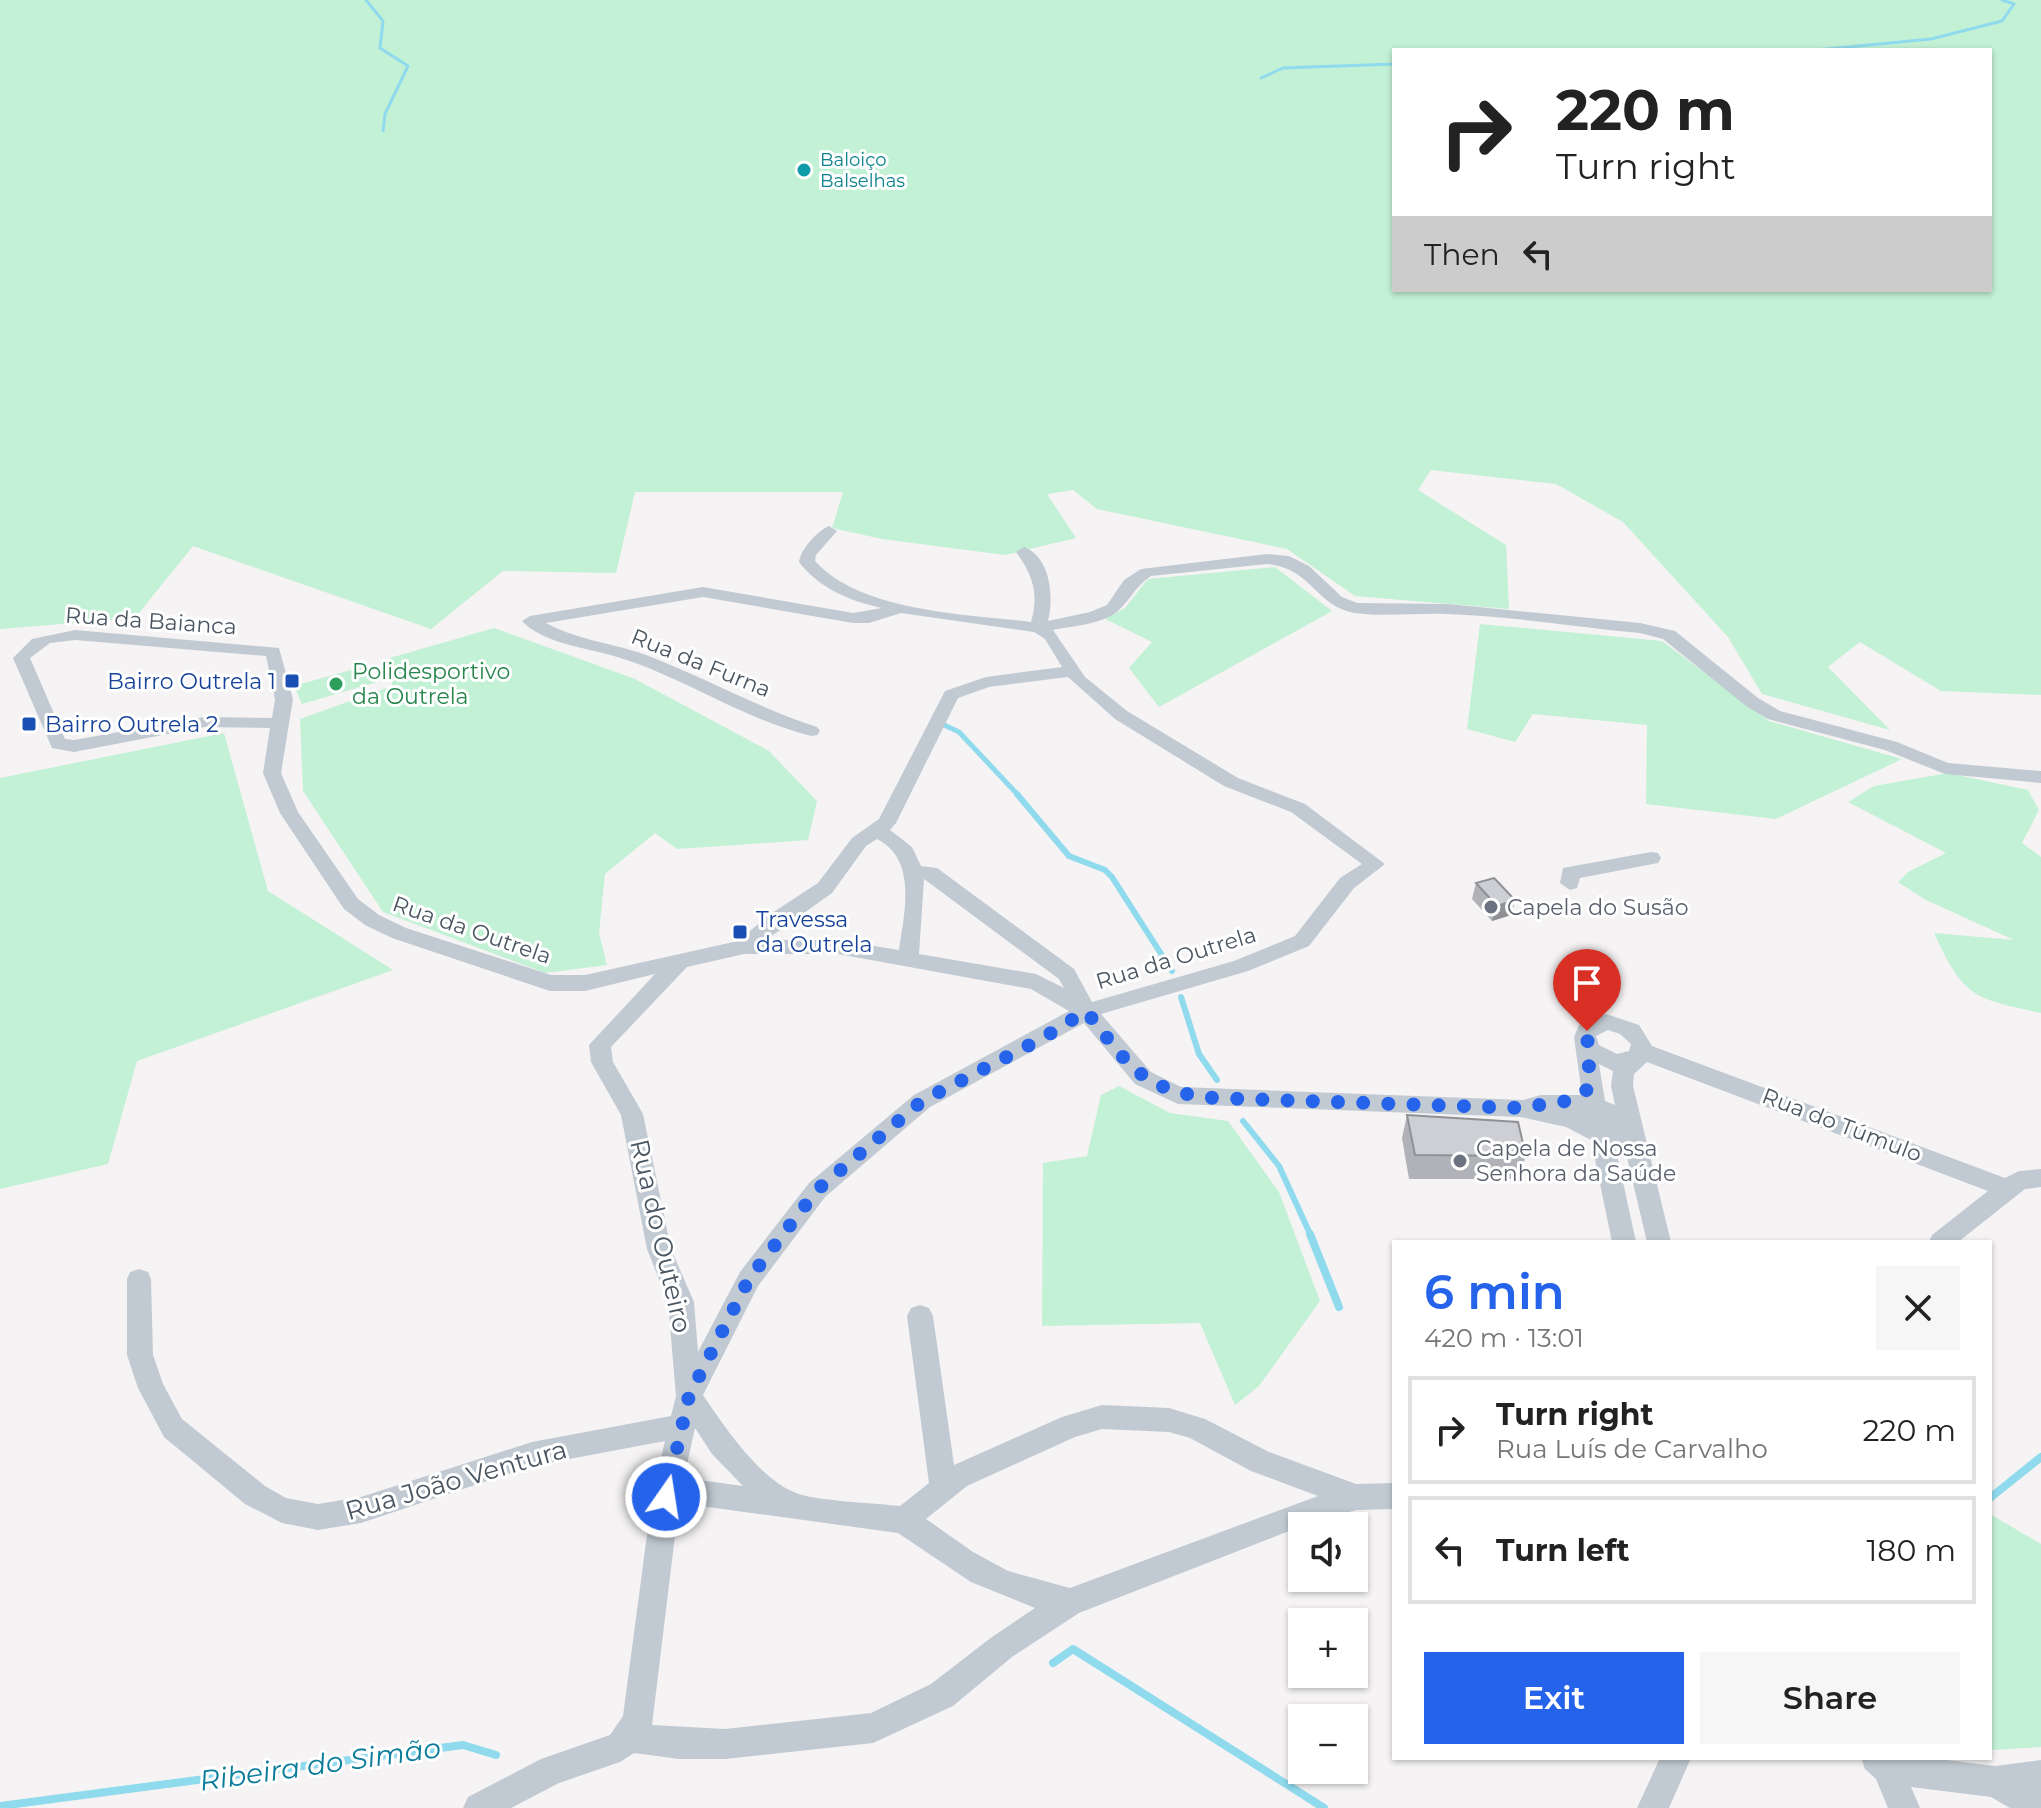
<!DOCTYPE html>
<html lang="en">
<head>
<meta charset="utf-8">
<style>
	body { margin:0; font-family:Montserrat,sans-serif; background:#f6f6f6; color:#222; height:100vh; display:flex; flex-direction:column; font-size:30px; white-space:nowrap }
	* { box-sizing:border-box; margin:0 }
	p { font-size:26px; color:#767676 }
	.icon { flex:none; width:44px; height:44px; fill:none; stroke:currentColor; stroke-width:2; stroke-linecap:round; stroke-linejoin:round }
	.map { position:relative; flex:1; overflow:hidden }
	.side { position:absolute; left:1392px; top:1240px; width:600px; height:520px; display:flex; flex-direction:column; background:#fff; border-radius:0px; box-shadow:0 2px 6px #0004 }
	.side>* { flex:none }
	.banner { position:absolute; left:1392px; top:48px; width:600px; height:244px; border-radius:0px; box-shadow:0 2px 6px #0004; background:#fff; color:#222; overflow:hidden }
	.fabs { position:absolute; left:1288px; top:1512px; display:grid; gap:16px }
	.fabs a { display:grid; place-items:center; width:80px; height:80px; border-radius:0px; background:#fff; box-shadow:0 2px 6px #0004; font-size:40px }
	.pin { position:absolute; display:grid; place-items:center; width:68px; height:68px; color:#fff; margin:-82px -34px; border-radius:50% 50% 50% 0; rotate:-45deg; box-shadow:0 0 8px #0007 }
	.pin .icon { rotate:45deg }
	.me { position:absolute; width:88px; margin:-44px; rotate:13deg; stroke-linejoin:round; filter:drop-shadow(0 0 6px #0008) }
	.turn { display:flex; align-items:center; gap:28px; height:168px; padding:0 32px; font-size:36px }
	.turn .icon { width:104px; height:104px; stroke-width:2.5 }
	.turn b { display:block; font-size:56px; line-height:68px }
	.then { display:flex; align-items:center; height:76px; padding:0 32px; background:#0003; gap:16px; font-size:30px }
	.round { display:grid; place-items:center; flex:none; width:84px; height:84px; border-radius:0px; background:#f6f6f6 }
	.head { display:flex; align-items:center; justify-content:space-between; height:136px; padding:0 32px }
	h1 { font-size:48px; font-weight:600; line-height:60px; color:#2563eb }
	.cta { display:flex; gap:16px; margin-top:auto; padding:16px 32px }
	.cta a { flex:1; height:92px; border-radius:0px; background:#2563eb; color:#fff; font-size:32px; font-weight:600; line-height:92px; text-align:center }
	.cta a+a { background:#f6f6f6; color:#222 }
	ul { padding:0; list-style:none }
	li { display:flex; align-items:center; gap:24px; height:108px; margin:0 16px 12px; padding:0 16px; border:4px solid #e0e0e0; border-radius:0px }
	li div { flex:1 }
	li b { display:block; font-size:30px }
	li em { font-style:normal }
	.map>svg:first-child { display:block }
	.green { fill:#c3f1d5; fill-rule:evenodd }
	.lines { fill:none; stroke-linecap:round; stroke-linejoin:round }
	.stream-far3 { stroke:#90daee; stroke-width:3 }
	.stream-far2 { stroke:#90daee; stroke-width:5 }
	.stream-far1 { stroke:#90daee; stroke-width:6 }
	.stream { stroke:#90daee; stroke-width:8 }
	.minor { fill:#c1cad2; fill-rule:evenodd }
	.wall { fill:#b0b2b7 }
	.shaded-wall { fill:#909195 }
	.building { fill:#cdcfd5; stroke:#909195; stroke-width:2 }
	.route { stroke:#2563eb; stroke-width:14; stroke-dasharray:0 25.2 }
	.culture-dot { fill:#0f9aa8; stroke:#fff; stroke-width:3 }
	.transit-dot { fill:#1a4fb4; stroke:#fff; stroke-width:3 }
	.leisure-dot { fill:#2e9e5b; stroke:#fff; stroke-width:3 }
	.worship-dot { fill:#6b7280; stroke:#fff; stroke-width:3 }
	.labels { text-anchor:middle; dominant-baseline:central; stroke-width:6; stroke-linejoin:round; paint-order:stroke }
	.far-culture-label { font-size:18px; fill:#0d838f; stroke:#fff; text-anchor:start }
	.street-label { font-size:22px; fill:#4a5661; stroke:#fff }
	.leisure-label { font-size:22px; fill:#27864d; stroke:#fff; text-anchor:start }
	.transit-label { font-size:22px; fill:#164399; stroke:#fff; text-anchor:start }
	.worship-label { font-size:22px; fill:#5b616d; stroke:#fff; text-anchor:start }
	.near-street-label { font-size:26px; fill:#4a5661; stroke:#fff }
	.near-water-label { font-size:28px; font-style:italic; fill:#0c7c9b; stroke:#fff }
</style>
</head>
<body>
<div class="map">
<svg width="2041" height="1808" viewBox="0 0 2041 1808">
	<rect width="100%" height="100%" fill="#f5f3f3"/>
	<path class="green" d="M0,0H2041V695L1941,691L1860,642L1828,667L1890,730L1762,694L1728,637L1623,522L1556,484L1431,470L1418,490L1506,545L1509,609L1355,596L1287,549L1097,509L1073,490L1047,494L1076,538L1005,555L882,539L832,528L843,492H635L616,573L503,571L431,629L193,546L135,618L0,629ZM1394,50H1990V290H1394Z
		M1275,567L1332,611L1159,707L1129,668L1152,642L1105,619L1125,608L1148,579Z
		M1480,624L1662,641L1769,721L1902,759L1776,819L1646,804L1647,725L1533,714L1515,742L1467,729Z
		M494,628L635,679L769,751L817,801L808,840L677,849L655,833L605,874L599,933L607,965L545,973L383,912L303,791L300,719L392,686L390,658Z
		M368,665L377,682L302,704L294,686Z
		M224,733L268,891L393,970L137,1061L108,1164L0,1189V778Z
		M1948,773L2028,790L2039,810L2022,843L2041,857V1013C1973,998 1964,998 1934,933L2014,940L1924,899L1898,882L1908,872L1946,853L1848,802L1874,786Z
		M1119,1086L1170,1113L1228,1121L1279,1192L1320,1301L1259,1386L1235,1405L1200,1323L1042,1326L1043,1163L1087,1156L1101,1095Z
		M1990,1514L2041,1544V1747L1990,1750Z"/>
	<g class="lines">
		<path class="stream-far3" d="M366,0L383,21L380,48L408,66L385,114L383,131
			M1817,50L1931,39L2002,21L2014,4L2002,0
			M1261,78L1283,68L1394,64"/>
		<path class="stream-far2" d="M942,724L959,732L1019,796"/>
		<path class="stream-far1" d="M1017,794L1069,856L1105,870L1112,877L1172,971
			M1181,997L1199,1054L1217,1080
			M1243,1121L1279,1166L1311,1236"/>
		<path class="stream" d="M1310,1234L1339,1307
			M1990,1498L2041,1457
			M1053,1663L1073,1649L1324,1808
			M0,1806L463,1745L496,1755"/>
		<path class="minor" d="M829,526L837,531L816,555L815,561C861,612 966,614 1031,622C1039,594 1033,575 1016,552L1024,547C1051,557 1054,598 1048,621L1090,612L1107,605L1124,580L1141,569L1267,554L1289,556L1309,566L1342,597L1357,603L1448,604L1640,623L1675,631L1758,698L1780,711L1897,742L1948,763L2041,771V783L1945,774L1885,750L1768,719L1746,706L1663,639L1640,633C1576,627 1510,616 1446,614C1416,613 1384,617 1355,613C1316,607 1312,568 1267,564L1151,576C1136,586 1132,597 1120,609C1106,624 1072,626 1053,630L1085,677L1127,711L1238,778L1305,804L1385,864L1354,888L1309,946L1248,971L1101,1014L1151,1072L1181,1087L1523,1100L1541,1095H1582L1574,1037L1579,1025L1606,1014L1639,1025L1652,1046L2005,1178L2019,1171L2041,1169V1187L2025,1189L1958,1242H1929L1932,1235L1988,1191L1647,1062L1634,1074L1633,1086L1671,1242H1647L1625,1149L1615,1145L1636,1242H1612L1591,1140L1566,1127L1520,1117L1178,1104L1135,1084L1084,1023L930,1107L825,1197L758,1286L703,1395C724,1426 759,1479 796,1493C816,1501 874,1503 900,1506L929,1483L907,1316L911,1308L920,1305L929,1308L933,1316L954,1465L1062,1417L1102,1405L1169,1408L1205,1419L1269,1452L1356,1484L1394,1483V1509L1356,1510L1302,1526L1079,1613L1012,1657L953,1706L873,1743L725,1759H679L634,1753L620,1762L559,1783L511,1808H463L468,1797L541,1759L610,1735L623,1716L652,1497L665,1441L532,1466L361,1523L318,1530L282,1523L245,1504L164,1437L138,1388L127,1355V1279L130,1272L139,1269L148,1272L151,1279L153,1355L163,1384L182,1419L265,1486L286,1498L318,1504L361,1497L532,1442L671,1416L676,1396L668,1302L647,1249L621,1115L591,1062L589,1045L655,974L585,991H550L392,938L365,925L344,909L280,813L263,773L270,728L204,727L74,752L52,748L13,658L32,639L75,630L279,648L293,699L281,773L298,812L358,899L379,915L406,928L551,975H585L738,941L769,915L818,883L852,838L879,819L945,691L986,677L1062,667L1045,639L1034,632L901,613L869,623H853L703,597L546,623C577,640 613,643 646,655C704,677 758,708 817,727L820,731L817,735L811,736C739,718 678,673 607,654C580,647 542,642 522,621L530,616L703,587L853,613L882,608C850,601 820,589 799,562C801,549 817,531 829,526ZM75,640L266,656L275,699L272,718L204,717L74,740L65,739L30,658L50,643ZM1068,677L1115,719L1224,786L1291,812L1362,864L1340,878L1295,936L1234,961L1092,1002L1074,969L937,868L921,866L912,847L890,830L896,823L958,698L989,687ZM877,839C918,860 904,913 899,950L838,940H766L832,893L866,846ZM924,879L1059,979L1064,988L1036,974L919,954ZM744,954H838L1031,989L1069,1011L914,1095L809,1183L740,1272L698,1352L694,1302L671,1249L643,1114L613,1062L611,1047L687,967ZM1608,1030L1620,1034L1631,1044L1629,1051L1617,1054L1599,1045L1596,1036ZM1599,1064L1613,1071L1611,1086L1615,1105L1605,1101ZM695,1428L712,1454L743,1486L684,1478ZM1102,1429L1169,1432L1190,1438L1251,1471L1318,1496L1070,1588L1008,1571L973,1552L926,1519L967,1486L1075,1437ZM679,1503L898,1533L971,1582L1035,1608L992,1637L931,1684L871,1713L725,1729L652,1725Z
			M1651,852L1658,853L1661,858L1658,863L1580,878L1577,888L1570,890L1560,883L1563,868Z
			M1660,1758H1691L1669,1808H1637Z
			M1861,1758H1930L1995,1766L2041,1760V1808H2010L1991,1797L1911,1787L1920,1808H1888L1876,1779L1865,1769Z"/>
	</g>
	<path class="wall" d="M1476,883L1515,900L1511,915L1492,921L1472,899Z
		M1407,1115L1526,1156L1518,1179H1409L1402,1138Z"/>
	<path class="shaded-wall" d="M1515,900L1511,915L1492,921L1497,906Z"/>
	<path class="building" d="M1494,878L1515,900L1497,906L1476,883Z
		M1407,1115L1518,1122L1526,1156L1415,1155Z"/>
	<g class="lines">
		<path class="route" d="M666,1497L689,1396L749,1279L817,1190L922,1101L1043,1038L1086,1011C1129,1065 1141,1091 1214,1098L1520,1108C1544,1102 1574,1107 1590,1086L1587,1031"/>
	</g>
	<circle class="culture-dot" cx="804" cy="170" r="8"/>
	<g class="transit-dot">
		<rect x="284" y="673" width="16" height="16" rx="4"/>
		<rect x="21" y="716" width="16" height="16" rx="4"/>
		<rect x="732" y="924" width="16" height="16" rx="4"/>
	</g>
	<circle class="leisure-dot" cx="336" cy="684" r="8"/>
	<g class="worship-dot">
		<circle cx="1491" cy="907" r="8"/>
		<circle cx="1460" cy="1161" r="8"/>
	</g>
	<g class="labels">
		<g class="far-culture-label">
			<text x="820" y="160">Baloiço<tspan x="820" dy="21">Balselhas</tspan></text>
		</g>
		<g class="street-label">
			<text transform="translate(151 621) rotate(4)">Rua da Baianca</text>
			<text transform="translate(701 663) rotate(22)">Rua da Furna</text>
			<text transform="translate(472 930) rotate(19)">Rua da Outrela</text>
			<text transform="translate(1176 958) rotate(-17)">Rua da Outrela</text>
			<text transform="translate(1842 1125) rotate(21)">Rua do Túmulo</text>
		</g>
		<g class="leisure-label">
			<text x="352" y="671">Polidesportivo<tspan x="352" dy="25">da Outrela</tspan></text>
		</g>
		<g class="transit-label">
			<text x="276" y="681" text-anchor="end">Bairro Outrela 1</text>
			<text x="45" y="724">Bairro Outrela 2</text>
			<text x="756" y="919">Travessa<tspan x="756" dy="25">da Outrela</tspan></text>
		</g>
		<g class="worship-label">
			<text x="1507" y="907">Capela do Susão</text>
			<text x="1476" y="1148">Capela de Nossa<tspan x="1476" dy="25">Senhora da Saúde</tspan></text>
		</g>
		<g class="near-street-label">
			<text transform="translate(661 1236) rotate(77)">Rua do Outeiro</text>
			<text transform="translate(456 1480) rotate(-16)">Rua João Ventura</text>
		</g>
		<g class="near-water-label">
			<text transform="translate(320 1764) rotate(-8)">Ribeira do Simão</text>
		</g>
	</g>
</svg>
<div class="fabs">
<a><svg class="icon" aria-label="sound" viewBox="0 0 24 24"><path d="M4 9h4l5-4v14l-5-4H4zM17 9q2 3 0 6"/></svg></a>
<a>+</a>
<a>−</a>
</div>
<div class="pin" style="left:1587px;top:1031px;background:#d93025"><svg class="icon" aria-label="arrive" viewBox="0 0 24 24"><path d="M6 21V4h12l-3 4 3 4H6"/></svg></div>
<svg class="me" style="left:666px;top:1497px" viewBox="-20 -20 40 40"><circle r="17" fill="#2563eb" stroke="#fff" stroke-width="3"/><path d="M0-11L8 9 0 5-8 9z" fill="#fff"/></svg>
<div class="banner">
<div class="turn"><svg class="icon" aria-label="right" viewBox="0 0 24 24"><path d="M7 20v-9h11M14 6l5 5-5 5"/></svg><div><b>220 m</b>Turn right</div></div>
<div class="then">Then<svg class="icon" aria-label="left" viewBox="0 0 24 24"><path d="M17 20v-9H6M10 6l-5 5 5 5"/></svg></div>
</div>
<section class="side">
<div class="head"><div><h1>6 min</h1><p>420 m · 13:01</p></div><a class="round"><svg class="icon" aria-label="close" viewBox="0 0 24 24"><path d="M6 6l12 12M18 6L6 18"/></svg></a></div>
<ul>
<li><svg class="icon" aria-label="right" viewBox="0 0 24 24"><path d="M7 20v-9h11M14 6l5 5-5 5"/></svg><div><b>Turn right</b><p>Rua Luís de Carvalho</p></div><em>220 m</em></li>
<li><svg class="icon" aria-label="left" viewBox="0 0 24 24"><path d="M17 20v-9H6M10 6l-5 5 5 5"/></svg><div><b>Turn left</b></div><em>180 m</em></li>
</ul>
<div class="cta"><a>Exit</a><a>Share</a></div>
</section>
</div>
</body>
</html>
